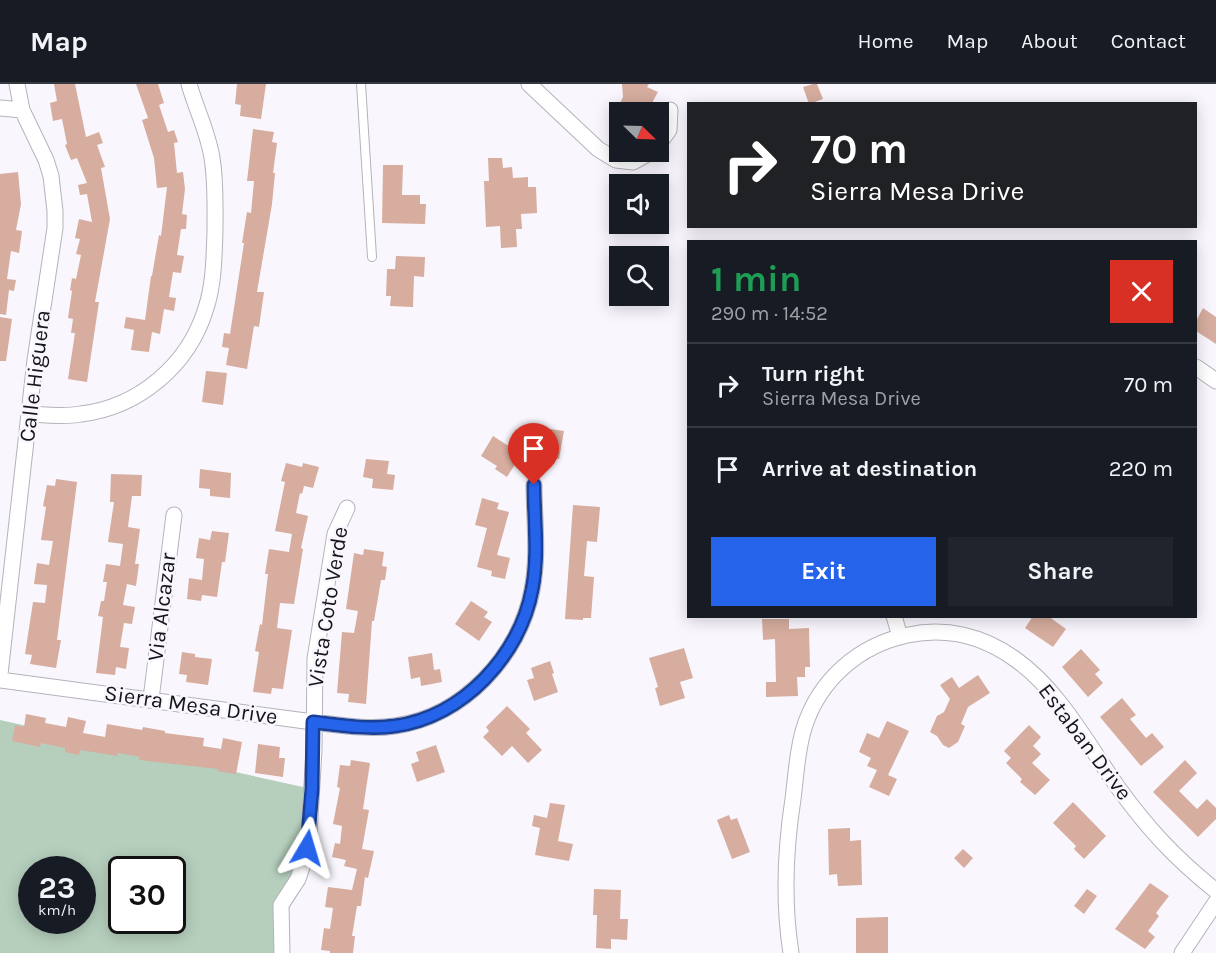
<!DOCTYPE html>
<html lang="en">
<head>
<meta charset="utf-8">
<style>
	body { margin:0; font-family:Karla,sans-serif; background:#20242c; color:#f1f3f6; height:100vh; display:flex; flex-direction:column; font-size:22px; white-space:nowrap }
	* { box-sizing:border-box; margin:0 }
	p { font-size:20px; color:#9ea1a6 }
	.icon { flex:none; width:33px; height:33px; fill:none; stroke:currentColor; stroke-width:2; stroke-linecap:round; stroke-linejoin:round }
	.map { position:relative; flex:1; overflow:hidden }
	.panel { position:absolute; left:687px; top:156px; width:510px; height:378px; display:flex; flex-direction:column; background:#171b24; border-radius:0px; box-shadow:0 3px 15px #0003 }
	.panel>* { flex:none }
	.top-card { position:absolute; left:687px; top:18px; width:510px; height:126px; border-radius:0px; box-shadow:0 3px 15px #0003; background:#202124; color:#fff; overflow:hidden }
	.needle { width:39px; rotate:113deg }
	.controls { position:absolute; left:609px; top:18px; display:grid; gap:12px }
	.controls a { display:grid; place-items:center; width:60px; height:60px; border-radius:0px; background:#171b24; box-shadow:0 3px 15px #0003; font-size:30px }
	.speed { position:absolute; left:18px; top:772px; display:flex; gap:12px; font-size:30px; font-weight:700; text-align:center }
	.speed>* { display:grid; place-content:center; width:78px; height:78px; border-radius:50%; background:#171b24; box-shadow:0 3px 15px #0003; line-height:1 }
	.speed small { font-size:15px; font-weight:400 }
	.speed .limit { border:3px solid #111; border-radius:9px; background:#fff; color:#111 }
	.pin { position:absolute; display:grid; place-items:center; width:51px; height:51px; color:#fff; margin:-62px -26px; border-radius:50% 50% 50% 0; rotate:-45deg; box-shadow:0 0 6px #0007 }
	.pin .icon { rotate:45deg }
	.me { position:absolute; width:66px; margin:-33px; rotate:7deg; stroke-linejoin:round; filter:drop-shadow(0 0 4px #0008) }
	.turn { display:flex; align-items:center; gap:21px; height:126px; padding:0 24px; font-size:27px }
	.turn .icon { width:78px; height:78px; stroke-width:2.5 }
	.turn b { display:block; font-size:42px; line-height:51px }
	.round { display:grid; place-items:center; flex:none; width:63px; height:63px; border-radius:0px; background:#20242c }
	.head { display:flex; align-items:center; justify-content:space-between; height:102px; padding:0 24px }
	h1 { font-size:36px; font-weight:700; line-height:45px; color:#1e9e55 }
	.primary-button { display:flex; gap:12px; margin-top:auto; padding:12px 24px }
	.primary-button a { flex:1; height:69px; border-radius:0px; background:#2563eb; color:#fff; font-size:24px; font-weight:700; line-height:69px; text-align:center }
	.primary-button a+a { background:#20242c; color:#f1f3f6 }
	ul { padding:0; list-style:none }
	li { display:flex; align-items:center; gap:18px; height:84px; padding:0 24px; border-top:2px solid #363941 }
	li div { flex:1 }
	li b { display:block; font-size:22px }
	li em { font-style:normal }
	header { display:flex; align-items:center; gap:36px; box-sizing:border-box; height:84px; padding:0 30px; background:#171b24; border-bottom:2px solid #363941 }
	header strong { font-size:28px }
	nav { display:flex; gap:33px; margin-inline-start:auto; font-size:21px }
	.map>svg:first-child { display:block }
	.green { fill:#b6cfbd; fill-rule:evenodd }
	.building { fill:#d6ad9f }
	.lines { fill:none; stroke-linecap:round; stroke-linejoin:round }
	.service-casing { stroke:#b4b2bb; stroke-width:10 }
	.minor-casing { stroke:#b4b2bb; stroke-width:17 }
	.service { stroke:#fff; stroke-width:8 }
	.minor { stroke:#fff; stroke-width:15 }
	.route-casing { stroke:#184099; stroke-width:15 }
	.route { stroke:#2563eb; stroke-width:10 }
	.labels { text-anchor:middle; dominant-baseline:central; stroke-width:5; stroke-linejoin:round; paint-order:stroke }
	.street-label { font-size:22px; fill:#161519; stroke:#f9f7fd }
</style>
</head>
<body>
<header>
<strong>Map</strong>
<nav><a>Home</a><a>Map</a><a>About</a><a>Contact</a></nav>
</header>
<div class="map">
<svg width="1216" height="869" viewBox="0 0 1216 869">
	<rect width="100%" height="100%" fill="#f9f7fd"/>
	<path class="green" d="M0,636L312,705L309,751L281,821L282,869H0ZM32,786H82V837H32ZM122,786H172V837H122Z"/>
	<path class="building" d="M54,0H75L86,53L99,48L103,59L97,61L105,83L101,84L110,135L95,218H99L87,298L68,295L75,249H71L73,235L68,234L72,207L70,206L72,194L76,195L81,171L76,170L80,155L75,154L79,135L92,138L87,110L80,111L78,101L87,99L77,74L71,76L65,61L67,60L62,35L53,37L50,19L57,17Z
		M136,0H158L164,19L159,21L168,48L174,46L178,58L174,59L177,89L183,88L185,105L182,130L187,131L186,145H181L177,171L184,172L181,189L173,188L169,213L176,214L174,227L164,225L160,250L152,248L149,268L131,266L134,246L124,244L126,233L145,236L151,192H152L159,151L161,152L167,103L157,104L154,74L142,36L148,34Z
		M237,0H266L261,35L240,32L241,21L235,20Z
		M622,0H649L647,3L658,8L653,17L654,28H627V22L620,19L623,13Z
		M813,0H817L823,15L809,20L803,3Z
		M253,45L274,48L272,58L277,59L273,89H275L272,120L257,208H264L259,243L254,242L247,285L226,281L229,264L222,263L224,249L230,250L244,159H242L247,128L251,129L254,97H247Z
		M488,74H502L503,84L512,83L513,94L528,93V103H536L537,129L521,130L522,145H516L517,163L501,164L500,142L486,143L484,97H489Z
		M383,81H403L402,111H420V120H426L425,140L382,139Z
		M18,88L21,120L16,146L22,147L19,169L11,167L7,195L16,196L14,207L9,206L6,231L0,230V90Z
		M396,172L425,173L424,193L414,192L413,223L390,222L391,212H386L387,185H395Z
		M1203,224L1216,233V260L1196,247V237Z
		M0,233L12,235L6,277H0Z
		M206,287L227,289L223,321L202,318Z
		M544,344L564,347L559,375L539,372Z
		M493,352L513,365L510,368L519,374L507,393L495,385L497,382L481,372Z
		M366,375L389,377L387,390L395,391L393,406L372,404L373,395L363,393Z
		M286,379L302,383L303,379L319,383L313,404L304,402L302,410L300,409L296,429L308,432L301,464L303,465L294,520L280,519L277,544L292,546L283,605L272,604L271,610L253,608L259,568L255,567L260,540L262,541L268,490H265L269,465L289,468L292,450L275,447L285,398L281,397Z
		M200,385L231,389L230,414L210,412V405L199,404Z
		M111,390L142,391L141,412H132L128,443L140,445L135,480H139L136,502L127,500L123,521L135,523L132,540L124,539L120,563L129,564L126,585L116,583L115,591L96,589L103,533L98,532L101,517H104L107,498H103L106,480L120,482L123,460L108,458L114,418H110Z
		M56,395L77,398L57,556H61L56,584L30,580L32,571L25,570L33,518L45,519L47,501L34,500L37,479L49,481L53,457L41,456L46,423L43,422L47,401L55,402Z
		M482,414L499,419L497,425L509,428L497,471L510,474L505,495L491,492L492,487L477,483L487,444L475,441Z
		M573,421L600,423L597,458L587,457L584,492L594,493L591,534H583V536L565,535Z
		M212,447L229,449L225,478H222L217,513L202,511L201,517L187,515L189,494L202,496L204,475L196,474L199,454L210,456Z
		M364,465L384,468L382,482L387,483L385,496H381L374,537H372L366,620L348,618L349,610L337,609L342,548L354,549L358,527L346,525L354,469L363,471Z
		M471,517L488,528L484,533L492,538L479,557L455,540Z
		M1033,532H1048L1066,545L1053,563L1025,544Z
		M762,535H789V545L809,544L810,583H805V593H797L798,612L766,613V598H776L775,555L763,556Z
		M684,564L693,594L680,598L685,614L660,622L655,604L658,603L649,574Z
		M1081,565L1100,586L1095,590L1103,599L1088,613L1062,583Z
		M182,568L195,570V573L212,575L208,601L186,598L187,591L179,590Z
		M432,569L434,586L440,585L442,598L421,602L420,593L411,595L408,573Z
		M550,577L554,589L552,590L558,608L534,617L527,596L534,594L531,584Z
		M978,591L990,609L968,623L961,640L965,642L958,658L949,664L943,661L937,652L930,648L937,632L944,628L950,615L940,601L952,593L959,604Z
		M1122,614L1136,631L1130,635L1146,654L1152,649L1164,663L1141,682L1100,633Z
		M507,622L530,645L526,649L542,666L528,679L512,662L502,672L483,653L489,647L486,643Z
		M26,630L46,634L45,639L66,643L68,633L86,637L83,649L105,653L107,640L142,646L143,643L165,647V649L204,654L203,662L221,665L223,654L242,658L236,690L217,687L218,685L139,676L140,673L118,669L117,672L80,666L79,671L65,668V664L41,659L40,663L12,657L15,641L24,643Z
		M887,637L909,647L888,691L897,695L889,712L869,703L877,686L867,682L871,674L859,668L867,649L879,654Z
		M1029,641L1041,653L1033,662L1041,670L1032,679L1050,696L1035,711L1020,698L1022,695L1006,679L1011,674L1004,667Z
		M258,660L280,663L279,674H285L283,693L255,689Z
		M436,661L445,688L417,698L411,680L419,677L416,668Z
		M351,676L370,679L363,725L369,726L362,765L374,767L368,794L365,793L361,822H357L352,852H355L353,869H330V867L321,866L324,844L330,845L333,824L325,823L328,803L352,806L357,785L344,782L346,776L332,773L335,759L340,760L342,742L333,740L340,704L337,703L340,681L350,682Z
		M1185,676L1197,689L1179,707L1197,725L1207,715L1216,724V735L1198,753L1153,708Z
		M1073,718L1106,752L1084,775L1074,765L1076,762L1053,739Z
		M550,719L565,721L558,757L573,760L569,777L535,771L540,744L532,742L534,731L547,734Z
		M729,731L731,736L737,734L750,768L732,775L717,736Z
		M850,744V757L861,756L862,801L838,802L837,790L829,791L828,745Z
		M963,765L973,774L964,784L954,774Z
		M1150,799L1169,812L1156,829L1159,832L1148,847L1155,853L1145,865L1115,845Z
		M594,805L621,806L620,835H628L627,856L611,855V865L596,864L597,831H593Z
		M1087,805L1097,812L1084,830L1074,822Z
		M888,833V869H856V834Z"/>
	<g class="lines">
		<g class="service-casing">
			<path id="service" d="M361,0L372,173"/>
		</g>
		<g class="minor-casing">
			<path id="minor" d="M529,0L598,65L616,76L633,78L651,68
				M0,24L22,26
				M658,61L669,46L670,26
				M1196,283L1216,297
				M30,330C47,331 64,333 81,330C139,323 189,281 206,224C214,200 214,173 215,147C215,123 216,98 212,74C208,48 196,25 189,0
				M894,532L900,553
				M0,590L35,276L55,144V127L51,92L46,76L22,26L17,0
				M0,596L313,638C340,641 368,646 395,642C463,633 520,571 532,506C539,471 534,435 534,401
				M151,615L174,431
				M282,869L281,821L298,795L304,777L309,751L314,666L315,575L335,450L347,424
				M791,869C783,818 785,767 793,715C796,692 797,666 804,644C819,596 859,561 908,551C946,543 983,552 1015,575C1058,605 1087,659 1117,702C1148,745 1174,773 1216,807
				M1182,869L1216,818"/>
		</g>
		<use href="#service" class="service"/>
		<use href="#minor" class="minor"/>
	</g>
	<g class="lines">
		<g class="route-casing">
			<path id="route" d="M307,764L312,705L313,638C340,641 368,646 395,642C463,633 520,571 532,506C539,471 534,435 534,401"/>
		</g>
		<use href="#route" class="route"/>
	</g>
	<g class="labels">
		<g class="street-label">
			<text transform="translate(35 292) rotate(-83)">Calle Higuera</text>
			<text transform="translate(162 523) rotate(-83)">Via Alcazar</text>
			<text transform="translate(328 523) rotate(-81)">Vista Coto Verde</text>
			<text transform="translate(191 621) rotate(8)">Sierra Mesa Drive</text>
			<text transform="translate(1085 658) rotate(53)">Estaban Drive</text>
		</g>
	</g>
</svg>
<div class="controls">
<a><svg class="needle" viewBox="-14 -14 28 28"><path d="M0-13l5 13h-10z" fill="#e53935"/><path d="M0 13l5-13h-10z" fill="#9ea1a6"/></svg></a>
<a><svg class="icon" aria-label="sound" viewBox="0 0 24 24"><path d="M4 9h4l5-4v14l-5-4H4zM17 9q2 3 0 6"/></svg></a>
<a><svg class="icon" aria-label="search" viewBox="0 0 24 24"><circle cx="10" cy="10" r="6"/><path d="M15 15l6 6"/></svg></a>
</div>
<div class="speed"><div>23<small>km/h</small></div><div class="limit">30</div></div>
<div class="pin" style="left:534px;top:401px;background:#d93025"><svg class="icon" aria-label="arrive" viewBox="0 0 24 24"><path d="M6 21V4h12l-3 4 3 4H6"/></svg></div>
<svg class="me" style="left:307px;top:764px" viewBox="-20 -20 40 40"><path d="M0-17L14 15 0 8-14 15z" fill="#2563eb" stroke="#fff" stroke-width="4"/></svg>
<div class="top-card">
<div class="turn"><svg class="icon" aria-label="right" viewBox="0 0 24 24"><path d="M7 20v-9h11M14 6l5 5-5 5"/></svg><div><b>70 m</b>Sierra Mesa Drive</div></div>
</div>
<section class="panel">
<div class="head"><div><h1>1 min</h1><p>290 m · 14:52</p></div><a class="round" style="background:#d93025;color:#fff"><svg class="icon" aria-label="close" viewBox="0 0 24 24"><path d="M6 6l12 12M18 6L6 18"/></svg></a></div>
<ul>
<li><svg class="icon" aria-label="right" viewBox="0 0 24 24"><path d="M7 20v-9h11M14 6l5 5-5 5"/></svg><div><b>Turn right</b><p>Sierra Mesa Drive</p></div><em>70 m</em></li>
<li><svg class="icon" aria-label="arrive" viewBox="0 0 24 24"><path d="M6 21V4h12l-3 4 3 4H6"/></svg><div><b>Arrive at destination</b></div><em>220 m</em></li>
</ul>
<div class="primary-button"><a>Exit</a><a>Share</a></div>
</section>
</div>
</body>
</html>
